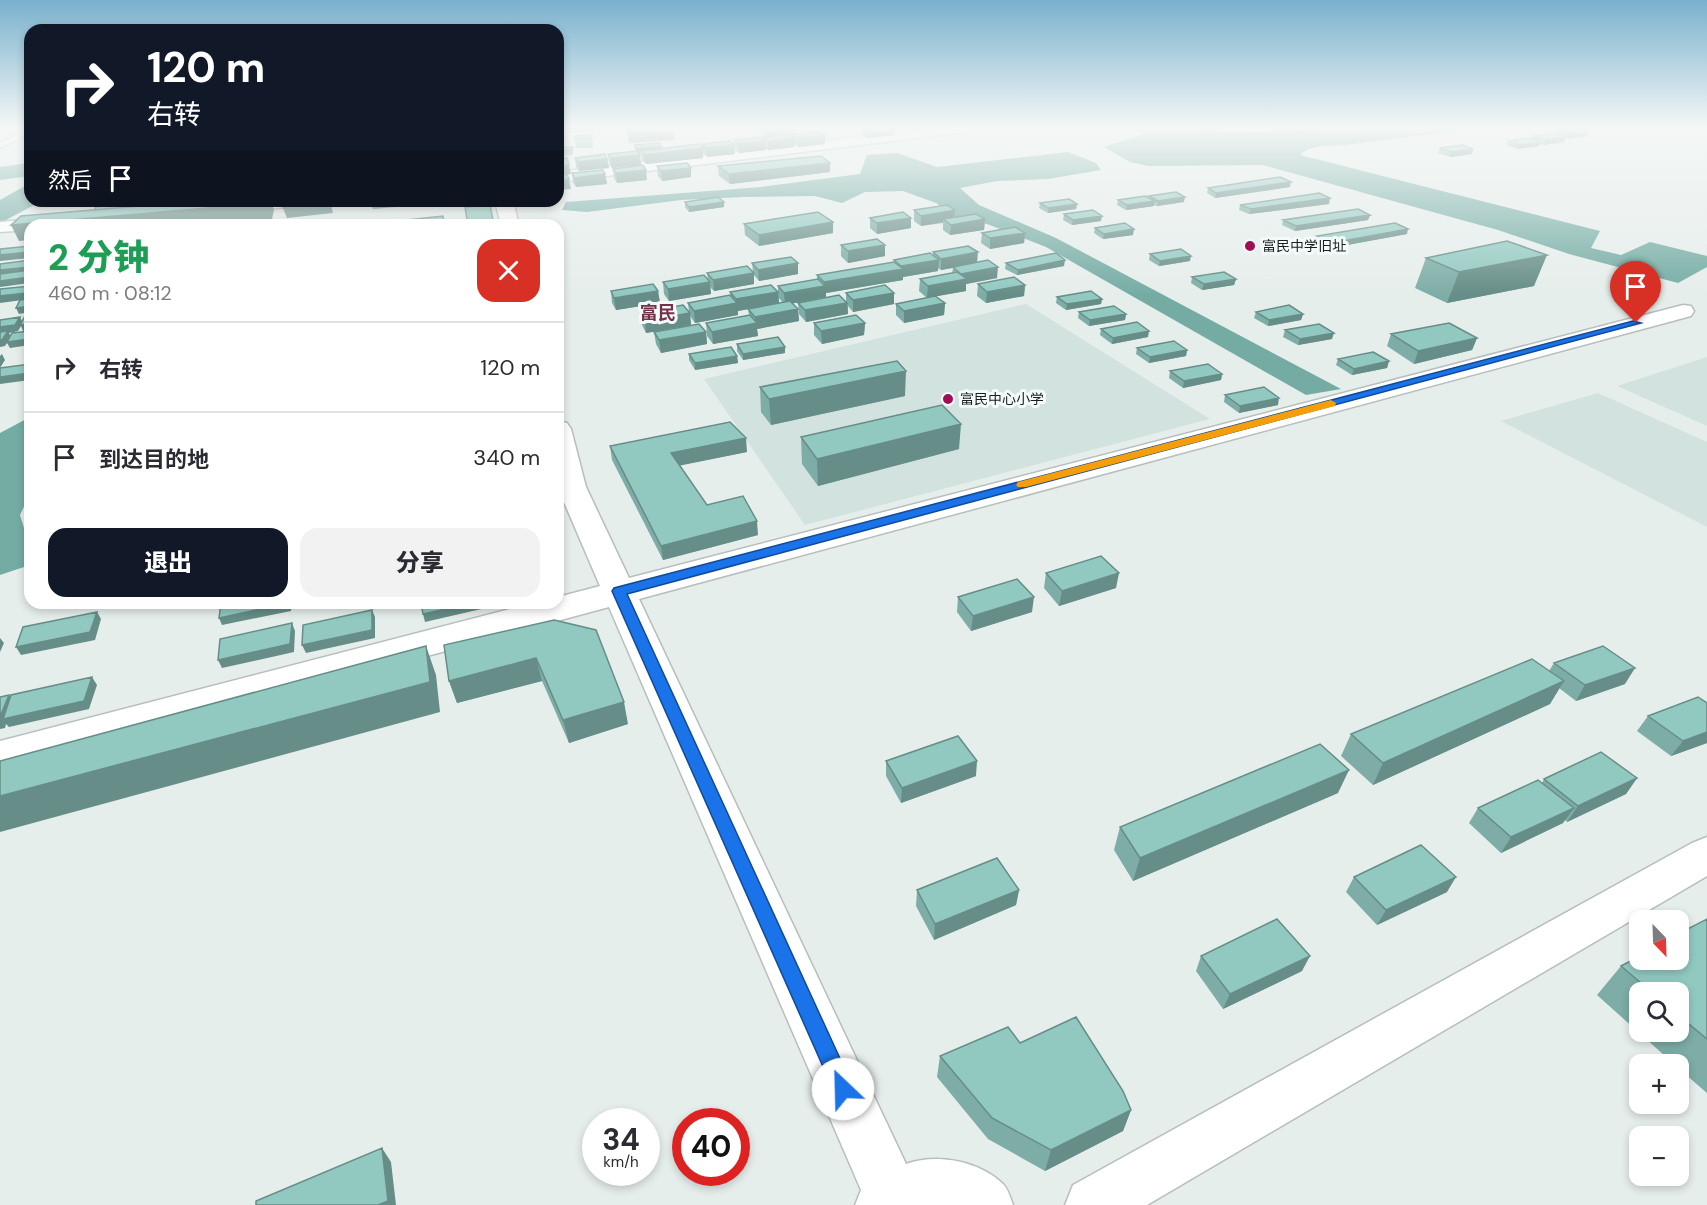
<!DOCTYPE html>
<html lang="zh">
<head>
<meta charset="utf-8">
<style>
	body { margin:0; font-family:"DM Sans","Noto Sans SC",sans-serif; background:#f2f2f3; color:#2b2b33; height:100vh; display:flex; flex-direction:column; font-size:22px; white-space:nowrap }
	* { box-sizing:border-box; margin:0 }
	p { font-size:20px; color:#7c7c81 }
	.icon { flex:none; width:33px; height:33px; fill:none; stroke:currentColor; stroke-width:2; stroke-linecap:round; stroke-linejoin:round }
	.map { position:relative; flex:1; overflow:hidden }
	.sheet { position:absolute; left:24px; top:219px; width:540px; height:390px; display:flex; flex-direction:column; background:#fff; border-radius:18px; box-shadow:0 3px 9px #0003 }
	.sheet>* { flex:none }
	.hud { position:absolute; left:24px; top:24px; width:540px; height:183px; border-radius:18px; box-shadow:0 3px 9px #0003; background:#111827; color:#fff; overflow:hidden }
	.needle { width:39px; rotate:157deg }
	.controls { position:absolute; left:1629px; top:910px; display:grid; gap:12px }
	.controls a { display:grid; place-items:center; width:60px; height:60px; border-radius:12px; background:#fff; box-shadow:0 3px 9px #0003; font-size:30px }
	.speed { position:absolute; left:582px; top:1108px; display:flex; gap:12px; font-size:30px; font-weight:700; text-align:center }
	.speed>* { display:grid; place-content:center; width:78px; height:78px; border-radius:50%; background:#fff; box-shadow:0 3px 9px #0003; line-height:1 }
	.speed small { font-size:15px; font-weight:400 }
	.speed .limit { border:9px solid #d22; background:#fff; color:#111 }
	.pin { position:absolute; display:grid; place-items:center; width:51px; height:51px; color:#fff; margin:-62px -26px; border-radius:50% 50% 50% 0; rotate:-45deg; box-shadow:0 0 6px #0007 }
	.pin .icon { rotate:45deg }
	.me { position:absolute; width:66px; margin:-33px; rotate:336deg; stroke-linejoin:round; filter:drop-shadow(0 0 4px #0008) }
	.turn { display:flex; align-items:center; gap:21px; height:126px; padding:0 24px; font-size:27px }
	.turn .icon { width:78px; height:78px; stroke-width:2.5 }
	.turn b { display:block; font-size:42px; line-height:51px }
	.then { display:flex; align-items:center; height:57px; padding:0 24px; background:#0003; gap:12px; font-size:22px }
	.round { display:grid; place-items:center; flex:none; width:63px; height:63px; border-radius:18px; background:#f2f2f3 }
	.headline { display:flex; align-items:center; justify-content:space-between; height:102px; padding:0 24px }
	h1 { font-size:36px; font-weight:800; line-height:45px; color:#1e9e55 }
	.button { display:flex; gap:12px; margin-top:auto; padding:12px 24px }
	.button a { flex:1; height:69px; border-radius:18px; background:#111827; color:#fff; font-size:24px; font-weight:800; line-height:69px; text-align:center }
	.button a+a { background:#f2f2f3; color:#2b2b33 }
	ul { padding:0; list-style:none }
	li { display:flex; align-items:center; gap:18px; height:90px; padding:0 24px; border-top:2px solid #e1e1e2 }
	li div { flex:1 }
	li b { display:block; font-size:22px }
	li em { font-style:normal }
	.map>svg:first-child { display:block }
	.built { fill:#d2e2df }
	.water { fill:#74aca4 }
	.lines { fill:none; stroke-linecap:round; stroke-linejoin:round }
	.service-casing { stroke:#b7bebd; stroke-width:3 }
	.tertiary-casing { stroke:#b7bebd; stroke-width:3 }
	.secondary-casing { stroke:#b7bebd; stroke-width:3 }
	.service { fill:#fff; fill-rule:evenodd }
	.tertiary { fill:#fff; fill-rule:evenodd }
	.secondary { fill:#fff; fill-rule:evenodd }
	.wall { fill:#7dada6; fill-rule:evenodd }
	.shaded-wall { fill:#668d87 }
	.building { fill:#91c9c1; stroke:#668d87; stroke-width:1.5 }
	.route { fill:#1a73e8; stroke:#114b97; stroke-width:1.5 }
	.slow { fill:#f59e0b }
	.poi-dot { fill:#a00e55; stroke:#f3fbfa; stroke-width:2 }
	.labels { text-anchor:middle; dominant-baseline:central; stroke-width:6; stroke-linejoin:round; paint-order:stroke }
	.far-poi-label { font-size:14px; fill:#1b1e1d; stroke:#f3fbfa; text-anchor:start }
	.far-district-label { font-size:18px; font-weight:bold; fill:#76314a; stroke:#f3fbfa }
</style>
</head>
<body>
<div class="map">
<svg width="1707" height="1205" viewBox="0 0 1707 1205">
	<rect width="100%" height="100%" fill="#e6eeec"/>
	<path class="built" d="M1026,304L1210,419L805,525L704,379Z
		M1707,357V426L1617,386Z
		M1598,393L1707,442V527L1501,421Z"/>
	<path class="water" d="M1121,127H1196L1217,131L1253,132L1354,127H1488L1344,145C1329,146 1311,144 1300,155L1600,231L1591,248L1621,255L1650,242L1707,256V267L1678,283L1569,254L1498,230L1263,165L1148,166L1130,162L1104,147L1148,133Z
		M1068,152L1096,163L1101,170L1048,179L997,181L960,188L979,205L1056,238L1341,389L1306,395L1046,247L987,224L957,218L936,203L903,191L865,192L842,203L815,196L744,197L681,200L587,212L562,210L566,202L761,187L860,174L867,155L897,153L937,167Z
		M30,163V176L0,180V167Z
		M30,183V201H42L0,223V200Z
		M30,417V494L20,515L24,528L30,532V565L0,575V433Z"/>
	<g class="lines">
		<g class="service-casing">
			<path id="service" d="M30,128V133L0,148V143Z"/>
		</g>
		<g class="tertiary-casing">
			<path id="tertiary" d="M495,201H513L519,225H501Z
				M1683,305L1691,306L1694,311L1691,316L639,599L906,1164C937,1153 979,1161 1003,1184C1008,1189 1011,1199 1013,1205H855L861,1190L609,607L0,771V741L533,603H558V597L600,586L558,488V421L567,423L571,429L586,487L629,578Z
				M1707,837V876L1147,1205H1065L1073,1185L1692,843Z"/>
		</g>
		<g class="secondary-casing">
			<path id="secondary" d="M946,127H980L973,131L558,182V172Z
				M236,201H309L306,205L300,206L226,212L220,211L217,207L220,203Z
				M55,217L61,218L64,222L62,225H30V230L0,232V222Z"/>
		</g>
		<use href="#service" class="service"/>
		<use href="#tertiary" class="tertiary"/>
		<use href="#secondary" class="secondary"/>
	</g>
	<path class="wall" d="M762,129L795,134H791L793,136V134L825,135V144L798,147L795,144V147L768,150L766,148V150L739,153L735,149L734,140L764,139V137H766L762,134Z
		M862,130H895V135L867,138L862,135Z
		M1557,131L1587,136L1565,138L1564,142L1544,145L1540,144L1539,146L1518,149L1506,145L1508,141L1532,139L1533,136L1555,134Z
		M592,135L593,148H576L575,139Z
		M563,136L564,145V147H573V155L558,156V137Z
		M702,144L735,154L707,157L703,153Z
		M635,145L662,148L703,158L646,164L642,160L641,153H639L640,155L641,165L612,168L609,164L608,154L636,151Z
		M1440,148L1472,154L1450,157L1438,153Z
		M575,158L607,159L609,168L579,171L576,167Z
		M657,166L691,177L662,181L658,176Z
		M718,166L830,172L730,184L719,176Z
		M613,169L647,180L617,183L614,178Z
		M572,173L605,174L607,184L576,187L573,183Z
		M1290,187L1215,198L1207,193L1208,188Z
		M1149,196L1184,202L1157,206L1154,205V206L1126,210L1117,205L1118,200L1148,198Z
		M685,202H724V207L689,212L685,207Z
		M1040,203L1077,204L1076,209L1048,213L1039,208Z
		M1329,204L1249,214L1239,210L1240,205Z
		M914,210L954,217L985,219L984,230L950,235L943,230V223L921,226L914,221Z
		M1064,214L1101,221L1072,225L1063,220Z
		M1370,215L1368,220L1295,231L1282,225L1283,220Z
		M870,218L911,228L877,234L870,228Z
		M744,224L833,233L759,246L745,235Z
		M1095,228L1133,235L1103,239L1094,233Z
		M982,233H1025L1024,243L990,249L981,243Z
		M1407,234L1331,248L1315,242L1317,236Z
		M841,245L885,256L848,263L841,256Z
		M933,252L977,262L997,278L966,284V291L936,296L945,303L944,315L904,323L896,315V304L927,298L919,291L920,279L952,273L953,268L941,270L938,268V271L903,277V280L826,293V297L793,303L798,309L799,321L757,329L758,336L713,344L707,336L706,323L749,315L748,309L771,305L738,311V315L695,323L690,316L691,325L646,333L642,325L640,313L689,312L688,303L731,296L730,292H778V286L817,279V275L894,263V260L933,256ZM779,298L783,303H779Z
		M1150,254L1190,261L1159,266L1149,260Z
		M1426,258L1534,286L1447,303L1415,288Z
		M752,263H798V274L759,281L754,275V284L714,291L710,287L711,294L669,301L664,294L663,282L708,280L707,273L753,272Z
		M1006,263L1064,266L1017,275L1005,269Z
		M1192,277L1236,279L1234,285L1202,290L1191,283Z
		M978,284L1025,285L1024,296L986,303L977,296Z
		M611,291H658L660,303L616,310L612,303Z
		M846,293L894,304L853,312L848,306V314L806,322L799,314L798,303L846,301Z
		M1057,297L1102,299L1101,304L1066,310L1056,303Z
		M1079,312L1126,314L1125,320L1089,326L1078,318Z
		M1256,312L1303,314L1301,320L1268,326L1254,318Z
		M814,323H865L864,335L822,344L814,335Z
		M1101,329L1148,337L1112,344L1100,335Z
		M1285,330L1332,339L1298,345L1283,337Z
		M654,332H706L707,344L661,353L656,344Z
		M1391,334L1477,338L1472,350L1414,364L1387,346Z
		M737,344L785,347V353L743,360L737,351Z
		M1137,348L1187,350L1186,356L1149,363L1136,354Z
		M689,354L737,356L738,363L695,370L689,360Z
		M1338,359L1389,361L1387,368L1352,375L1336,365Z
		M1170,371L1222,374L1221,380L1183,388L1169,378Z
		M760,387L905,396L771,425L761,412Z
		M1225,395L1278,405L1239,413L1224,402Z
		M801,437L959,449L818,486L802,464Z
		M610,446L747,452L680,465L707,505L758,535L663,560L612,460Z
		M1046,573L1116,588L1059,606L1044,588Z
		M958,597L1032,612L971,631L957,612Z
		M554,620L628,724L569,743L542,681L457,703L449,681Z
		M1554,663L1625,684L1576,701L1559,688L1550,704L1373,785L1341,756L1351,734L1549,671Z
		M1707,703V743L1671,756L1637,731L1648,716Z
		M886,761L976,776L901,803L886,776Z
		M1637,778L1626,794L1567,822L1565,820L1563,823L1501,853L1469,823L1478,808L1542,783L1544,779Z
		M1338,793L1133,881L1114,850L1120,827Z
		M1354,877L1447,892L1377,925L1346,892Z
		M917,890H1019L1016,905L934,940L916,906Z
		M1707,919V1093L1678,1068V1065H1675L1597,995L1621,966ZM1640,993H1678V1032H1640Z
		M1201,956L1302,971L1223,1009L1196,971Z
		M1020,1043L1131,1110L1123,1131L1045,1171L988,1139L937,1077L940,1056Z"/>
	<path class="shaded-wall" d="M568,127H593L594,131L569,133Z
		M795,129V134L767,137L766,133Z
		M895,130V135L867,138V134Z
		M673,131L674,140L629,143L628,134Z
		M1589,131L1587,136L1567,139L1569,134Z
		M825,135V144L798,147V138Z
		M563,136L564,145L563,149L562,140Z
		M1566,137L1564,142L1544,145L1545,140Z
		M795,138V147L768,150V141Z
		M766,141V150L739,153L738,144Z
		M1541,142L1539,146L1518,149L1520,145Z
		M734,145L735,154L707,157L706,148Z
		M661,146L662,151H641V153H636V149Z
		M703,148V158L646,164L644,155Z
		M1473,149L1472,154L1450,157L1451,152Z
		M640,155L641,165L612,168L611,158Z
		M607,159L609,168L579,171L578,162Z
		M830,163V172L730,184L729,174Z
		M569,165L571,174L558,176V166Z
		M691,168V177L662,181L661,171Z
		M646,170L647,180L617,183L616,173Z
		M605,174L607,184L576,187L574,178Z
		M569,179L571,189L558,190V180Z
		M1291,182L1290,187L1215,198L1216,193Z
		M1185,197L1184,202L1157,206L1158,201Z
		M1330,198L1329,204L1249,214L1251,209Z
		M267,201H271L274,210L272,219L200,225H30V240L19,241L11,225Z
		M330,201L333,213L287,218L283,208Z
		M370,201H407V206L373,209Z
		M432,201H467V202L434,206Z
		M472,201H485L487,210L470,212L468,202Z
		M1155,201L1154,206L1126,210L1127,205Z
		M724,202V207L689,212V207Z
		M1077,204L1076,209L1048,213V208Z
		M955,210L954,221L943,219V222L921,226V216Z
		M1370,215L1368,220L1295,231L1296,226Z
		M443,216L445,225H417Z
		M1102,216L1101,221L1072,225L1073,220Z
		M911,218V228L877,234V223Z
		M985,219L984,230L950,235L951,225Z
		M833,222V233L759,246V235Z
		M1134,229L1133,235L1103,239L1104,234Z
		M1408,229L1407,234L1331,248L1332,243Z
		M1025,233L1024,243L990,249V238Z
		M885,245V256L848,263V251Z
		M30,252V258L0,261V255Z
		M978,252L977,263L941,270V259Z
		M1547,255L1534,286L1447,303L1459,272Z
		M1191,256L1190,261L1159,266L1160,261Z
		M939,260L938,271L903,277V280L826,293V297L785,305L784,293L824,286V282L901,269V266Z
		M1065,260L1064,266L1017,275L1018,270Z
		M798,263V274L759,281L758,270Z
		M30,267V273L0,276V270Z
		M998,267L997,278L966,284V291L927,298L928,286L961,280V274Z
		M754,273V284L714,291L713,280Z
		M30,277V283L0,287V281Z
		M1236,279L1234,285L1202,290L1204,284Z
		M710,282L711,294L669,301L668,289Z
		M1025,285L1024,296L986,303L987,292Z
		M30,289V299L0,303V296Z
		M658,291L660,303L616,310L614,298Z
		M778,292L779,303L738,311V315L695,323L694,311L736,303V299Z
		M894,293V304L853,312V300Z
		M1102,299L1101,304L1066,310L1067,304Z
		M847,303L848,314L806,322L805,310Z
		M945,303L944,315L904,323V311Z
		M30,306V312L19,314L16,308Z
		M798,309L799,321L757,329L758,336L713,344L712,332L755,324V317Z
		M690,313L691,325L646,333L645,321Z
		M1126,314L1125,320L1089,326L1090,320Z
		M1303,314L1301,320L1268,326L1269,320Z
		M20,317L23,323L30,324V330L23,331L21,326L18,331L9,333L11,337L30,339V345L10,348L7,343L5,346L0,347V327Z
		M865,323L864,335L822,344L821,331Z
		M1149,331L1148,337L1112,344L1113,338Z
		M706,332L707,344L661,353L659,340Z
		M1334,333L1332,339L1298,345L1300,339Z
		M1477,338L1472,350L1414,364L1418,351Z
		M785,347V353L743,360V354Z
		M1187,350L1186,356L1149,363L1150,357Z
		M2,354L5,360L0,368V356Z
		M737,356L738,363L695,370V363Z
		M1389,361L1387,368L1352,375L1354,369Z
		M906,371L905,396L771,425L769,399Z
		M30,373V380L0,384V377Z
		M1222,374L1221,380L1183,388L1184,381Z
		M1279,398L1278,405L1239,413L1240,406Z
		M961,424L959,449L818,486L817,459Z
		M746,438L747,452L673,467L671,453Z
		M757,521L758,535L663,560L661,546Z
		M1119,573L1116,588L1059,606L1062,591Z
		M1034,597L1032,612L971,631L973,616Z
		M288,603H292L291,611L222,625L219,618Z
		M473,603H489L490,607L425,622L423,614Z
		M372,610L375,617V638L306,653L302,645Z
		M97,612L101,619L95,640L21,655L16,647Z
		M292,623L295,631L294,652L222,668L218,660Z
		M0,638L4,643L0,652Z
		M426,646L436,675L440,712L0,832V796Z
		M536,658L542,681L457,703L449,681Z
		M1635,668L1625,684L1576,701L1585,685Z
		M92,677L97,685L89,709L9,727L6,724L5,728L0,729V717L9,695L15,703Z
		M1564,681L1550,704L1373,785L1383,763Z
		M624,702L628,724L569,743L563,720Z
		M1707,732V743L1671,756L1683,741Z
		M977,761L976,776L901,803L902,788Z
		M1349,770L1338,793L1133,881L1140,858Z
		M1637,778L1626,794L1567,822L1578,806Z
		M1574,808L1563,823L1501,853L1511,837Z
		M1456,877L1447,892L1377,925L1386,910Z
		M1019,890L1016,905L934,940L935,924Z
		M1310,956L1302,971L1223,1009L1230,994Z
		M1131,1110L1123,1131L1045,1171L1051,1150Z
		M382,1148L391,1162L396,1205H378Z"/>
	<path class="building" d="M627,127H673V131L628,134Z
		M783,127H791L795,129L766,133L762,129Z
		M889,127L895,130L867,134L862,130Z
		M1577,128L1589,131L1569,134L1557,131Z
		M820,131L825,135L798,138L793,134Z
		M1554,133L1566,137L1545,140L1533,136Z
		M790,134L795,138L768,141L764,137Z
		M592,135L591,138L575,139L576,136Z
		M563,136L562,140H558V137Z
		M762,137L766,141L738,144L734,140Z
		M1529,138L1541,142L1520,145L1508,141Z
		M730,141L734,145L706,148L702,144Z
		M660,143L661,146L636,149L635,145Z
		M699,144L703,148L644,155L641,151Z
		M1462,145L1473,149L1451,152L1440,148Z
		M573,147L572,150L558,151V148Z
		M637,151L640,155L611,158L608,154Z
		M605,154L607,159L578,162L575,158Z
		M821,156L830,163L729,174L718,166Z
		M567,158L569,165L558,166V159Z
		M687,163L691,168L661,171L657,166Z
		M643,165L646,170L616,173L613,169Z
		M603,170L605,174L574,178L572,173Z
		M567,174L569,179L558,180V175Z
		M1280,177L1291,182L1216,193L1208,188Z
		M1176,192L1185,197L1158,201L1149,196Z
		M1319,193L1330,198L1251,209L1240,205Z
		M1145,196L1155,201L1127,205L1118,200Z
		M718,197L724,202L689,207L685,202Z
		M1069,199L1077,204L1048,208L1040,203Z
		M147,201H186L146,206Z
		M200,201H267L266,203L11,225L21,216Z
		M293,201H330V203L283,208L285,202Z
		M137,202L136,206L94,210L96,207Z
		M490,205L494,225H468L465,207Z
		M947,205L955,210L921,216L914,210Z
		M1358,209L1370,215L1296,226L1283,220Z
		M1093,210L1102,216L1073,220L1064,214Z
		M818,212L833,222L759,235L744,224Z
		M903,212L911,218L877,223L870,218Z
		M976,214L985,219L951,225L943,219Z
		M443,216L444,222L417,225H408L407,220Z
		M374,221V225H339Z
		M1125,223L1134,229L1104,234L1095,228Z
		M1395,223L1408,229L1332,243L1317,236Z
		M1015,227L1025,233L990,238L982,233Z
		M877,239L885,245L848,251L841,245Z
		M1507,241L1547,255L1459,272L1426,258Z
		M30,246V252L0,255V249Z
		M968,246L978,252L941,259L933,252Z
		M1181,249L1191,256L1160,261L1150,254Z
		M930,253L939,260L901,266L894,260Z
		M1056,253L1065,260L1018,270L1006,263Z
		M791,257L798,263L758,270L752,263Z
		M30,260V267L0,270V264Z
		M988,260L998,267L961,274L953,267Z
		M894,262L903,269L824,282L817,275Z
		M747,266L754,273L713,280L707,273Z
		M30,270V277L0,281V274Z
		M957,272L967,279L928,286L920,279Z
		M1224,272L1236,279L1204,284L1192,277Z
		M704,275L710,282L668,289L663,282Z
		M1014,277L1025,285L987,292L978,284Z
		M818,279L825,286L784,293L778,286Z
		M653,284L658,291L614,298L611,291Z
		M771,285L778,292L736,299L730,292Z
		M885,285L894,293L853,300L846,293Z
		M30,286V289L27,293L0,296V289Z
		M1091,291L1102,299L1067,304L1057,297Z
		M730,295L737,303L694,311L688,303Z
		M839,295L847,303L805,310L798,303Z
		M935,296L945,303L904,311L896,304Z
		M30,299V306L16,308L20,300Z
		M790,301L798,309L755,317L748,309Z
		M683,305L690,313L645,321L640,313Z
		M1289,305L1303,314L1269,320L1256,312Z
		M1114,306L1126,314L1090,320L1079,312Z
		M750,315L757,323L712,332L706,323Z
		M856,315L865,323L821,331L814,323Z
		M25,316H30V324L20,325Z
		M20,317L15,325L0,327V320Z
		M1137,322L1149,331L1113,338L1101,329Z
		M1449,323L1477,338L1418,351L1391,334Z
		M699,324L706,332L659,340L654,332Z
		M1319,324L1334,333L1300,339L1285,330Z
		M8,331L2,340H0V332Z
		M30,331V339L7,342L12,333Z
		M778,337L785,347L743,354L737,344Z
		M1174,341L1187,350L1150,357L1137,348Z
		M731,347L737,356L695,363L689,354Z
		M1373,352L1389,361L1354,369L1338,359Z
		M897,361L906,371L769,399L760,387Z
		M30,364V373L0,377V368Z
		M1208,364L1222,374L1184,381L1170,371Z
		M1264,387L1279,398L1240,406L1225,395Z
		M942,405L961,424L817,459L801,437Z
		M730,422L746,438L671,453L707,505L743,496L757,521L661,546L610,446Z
		M1101,556L1119,573L1062,591L1046,573Z
		M1017,579L1034,597L973,616L958,597Z
		M221,603H288L219,618Z
		M421,603H473L423,614Z
		M372,610V630L302,645L303,625Z
		M97,612L90,632L16,647L23,627Z
		M554,620L596,630L624,702L563,720L536,658L449,681L444,645Z
		M292,623L290,644L218,660L220,639Z
		M426,646L430,682L0,796V761Z
		M1603,646L1635,668L1585,685L1554,663Z
		M1532,659L1564,681L1383,763L1351,734Z
		M92,677L84,701L3,719L11,695Z
		M9,695L0,717V697Z
		M1698,697L1707,703V732L1683,741L1648,716Z
		M958,736L977,761L902,788L886,761Z
		M1320,744L1349,770L1140,858L1120,827Z
		M1601,752L1637,778L1578,806L1544,779Z
		M1538,780L1574,808L1511,837L1478,808Z
		M1421,845L1456,877L1386,910L1354,877Z
		M997,858L1019,890L935,924L917,890Z
		M1277,919L1310,956L1230,994L1201,956Z
		M1707,919V1039L1678,1015V993H1653L1621,966L1640,956V960H1678V934Z
		M1076,1017L1123,1091L1131,1110L1051,1150L992,1118L940,1056L1008,1027L1020,1043Z
		M382,1148L388,1201L378,1205H256V1201Z"/>
	<linearGradient id="sky" x2="0" y2="1"><stop stop-color="#79b1cd"/><stop offset="0.43" stop-color="#f4f7f6"/><stop offset="1" stop-color="#f4f7f6" stop-opacity="0"/></linearGradient>
	<rect width="1707" height="295" fill="url(#sky)"/>
	<path class="route" d="M1633,321L1641,323L627,594L854,1089L851,1096L843,1099L836,1096L612,591L614,588Z"/>
	<path class="slow" d="M1331,400L1336,403L1335,406L1026,487H1018L1016,485L1018,482Z"/>
	<g class="poi-dot">
		<circle cx="1250" cy="246" r="6"/>
		<circle cx="948" cy="399" r="6"/>
	</g>
	<g class="labels">
		<g class="far-poi-label">
			<text x="1262" y="246">富民中学旧址</text>
			<text x="960" y="399">富民中心小学</text>
		</g>
		<g class="far-district-label">
			<text x="658" y="313">富民</text>
		</g>
	</g>
</svg>
<div class="controls">
<a><svg class="needle" viewBox="-14 -14 28 28"><path d="M0-13l5 13h-10z" fill="#e53935"/><path d="M0 13l5-13h-10z" fill="#7c7c81"/></svg></a>
<a><svg class="icon" aria-label="search" viewBox="0 0 24 24"><circle cx="10" cy="10" r="6"/><path d="M15 15l6 6"/></svg></a>
<a>+</a>
<a>−</a>
</div>
<div class="speed"><div>34<small>km/h</small></div><div class="limit">40</div></div>
<div class="pin" style="left:1636px;top:323px;background:#d93025"><svg class="icon" aria-label="arrive" viewBox="0 0 24 24"><path d="M6 21V4h12l-3 4 3 4H6"/></svg></div>
<svg class="me" style="left:843px;top:1089px" viewBox="-20 -20 40 40"><circle r="19" fill="#fff"/><path d="M0-13L10 11 0 6-10 11z" fill="#1a73e8"/></svg>
<div class="hud">
<div class="turn"><svg class="icon" aria-label="right" viewBox="0 0 24 24"><path d="M7 20v-9h11M14 6l5 5-5 5"/></svg><div><b>120 m</b>右转</div></div>
<div class="then">然后<svg class="icon" aria-label="arrive" viewBox="0 0 24 24"><path d="M6 21V4h12l-3 4 3 4H6"/></svg></div>
</div>
<section class="sheet">
<div class="headline"><div><h1>2 分钟</h1><p>460 m · 08:12</p></div><a class="round" style="background:#d93025;color:#fff"><svg class="icon" aria-label="close" viewBox="0 0 24 24"><path d="M6 6l12 12M18 6L6 18"/></svg></a></div>
<ul>
<li><svg class="icon" aria-label="right" viewBox="0 0 24 24"><path d="M7 20v-9h11M14 6l5 5-5 5"/></svg><div><b>右转</b></div><em>120 m</em></li>
<li><svg class="icon" aria-label="arrive" viewBox="0 0 24 24"><path d="M6 21V4h12l-3 4 3 4H6"/></svg><div><b>到达目的地</b></div><em>340 m</em></li>
</ul>
<div class="button"><a>退出</a><a>分享</a></div>
</section>
</div>
</body>
</html>
